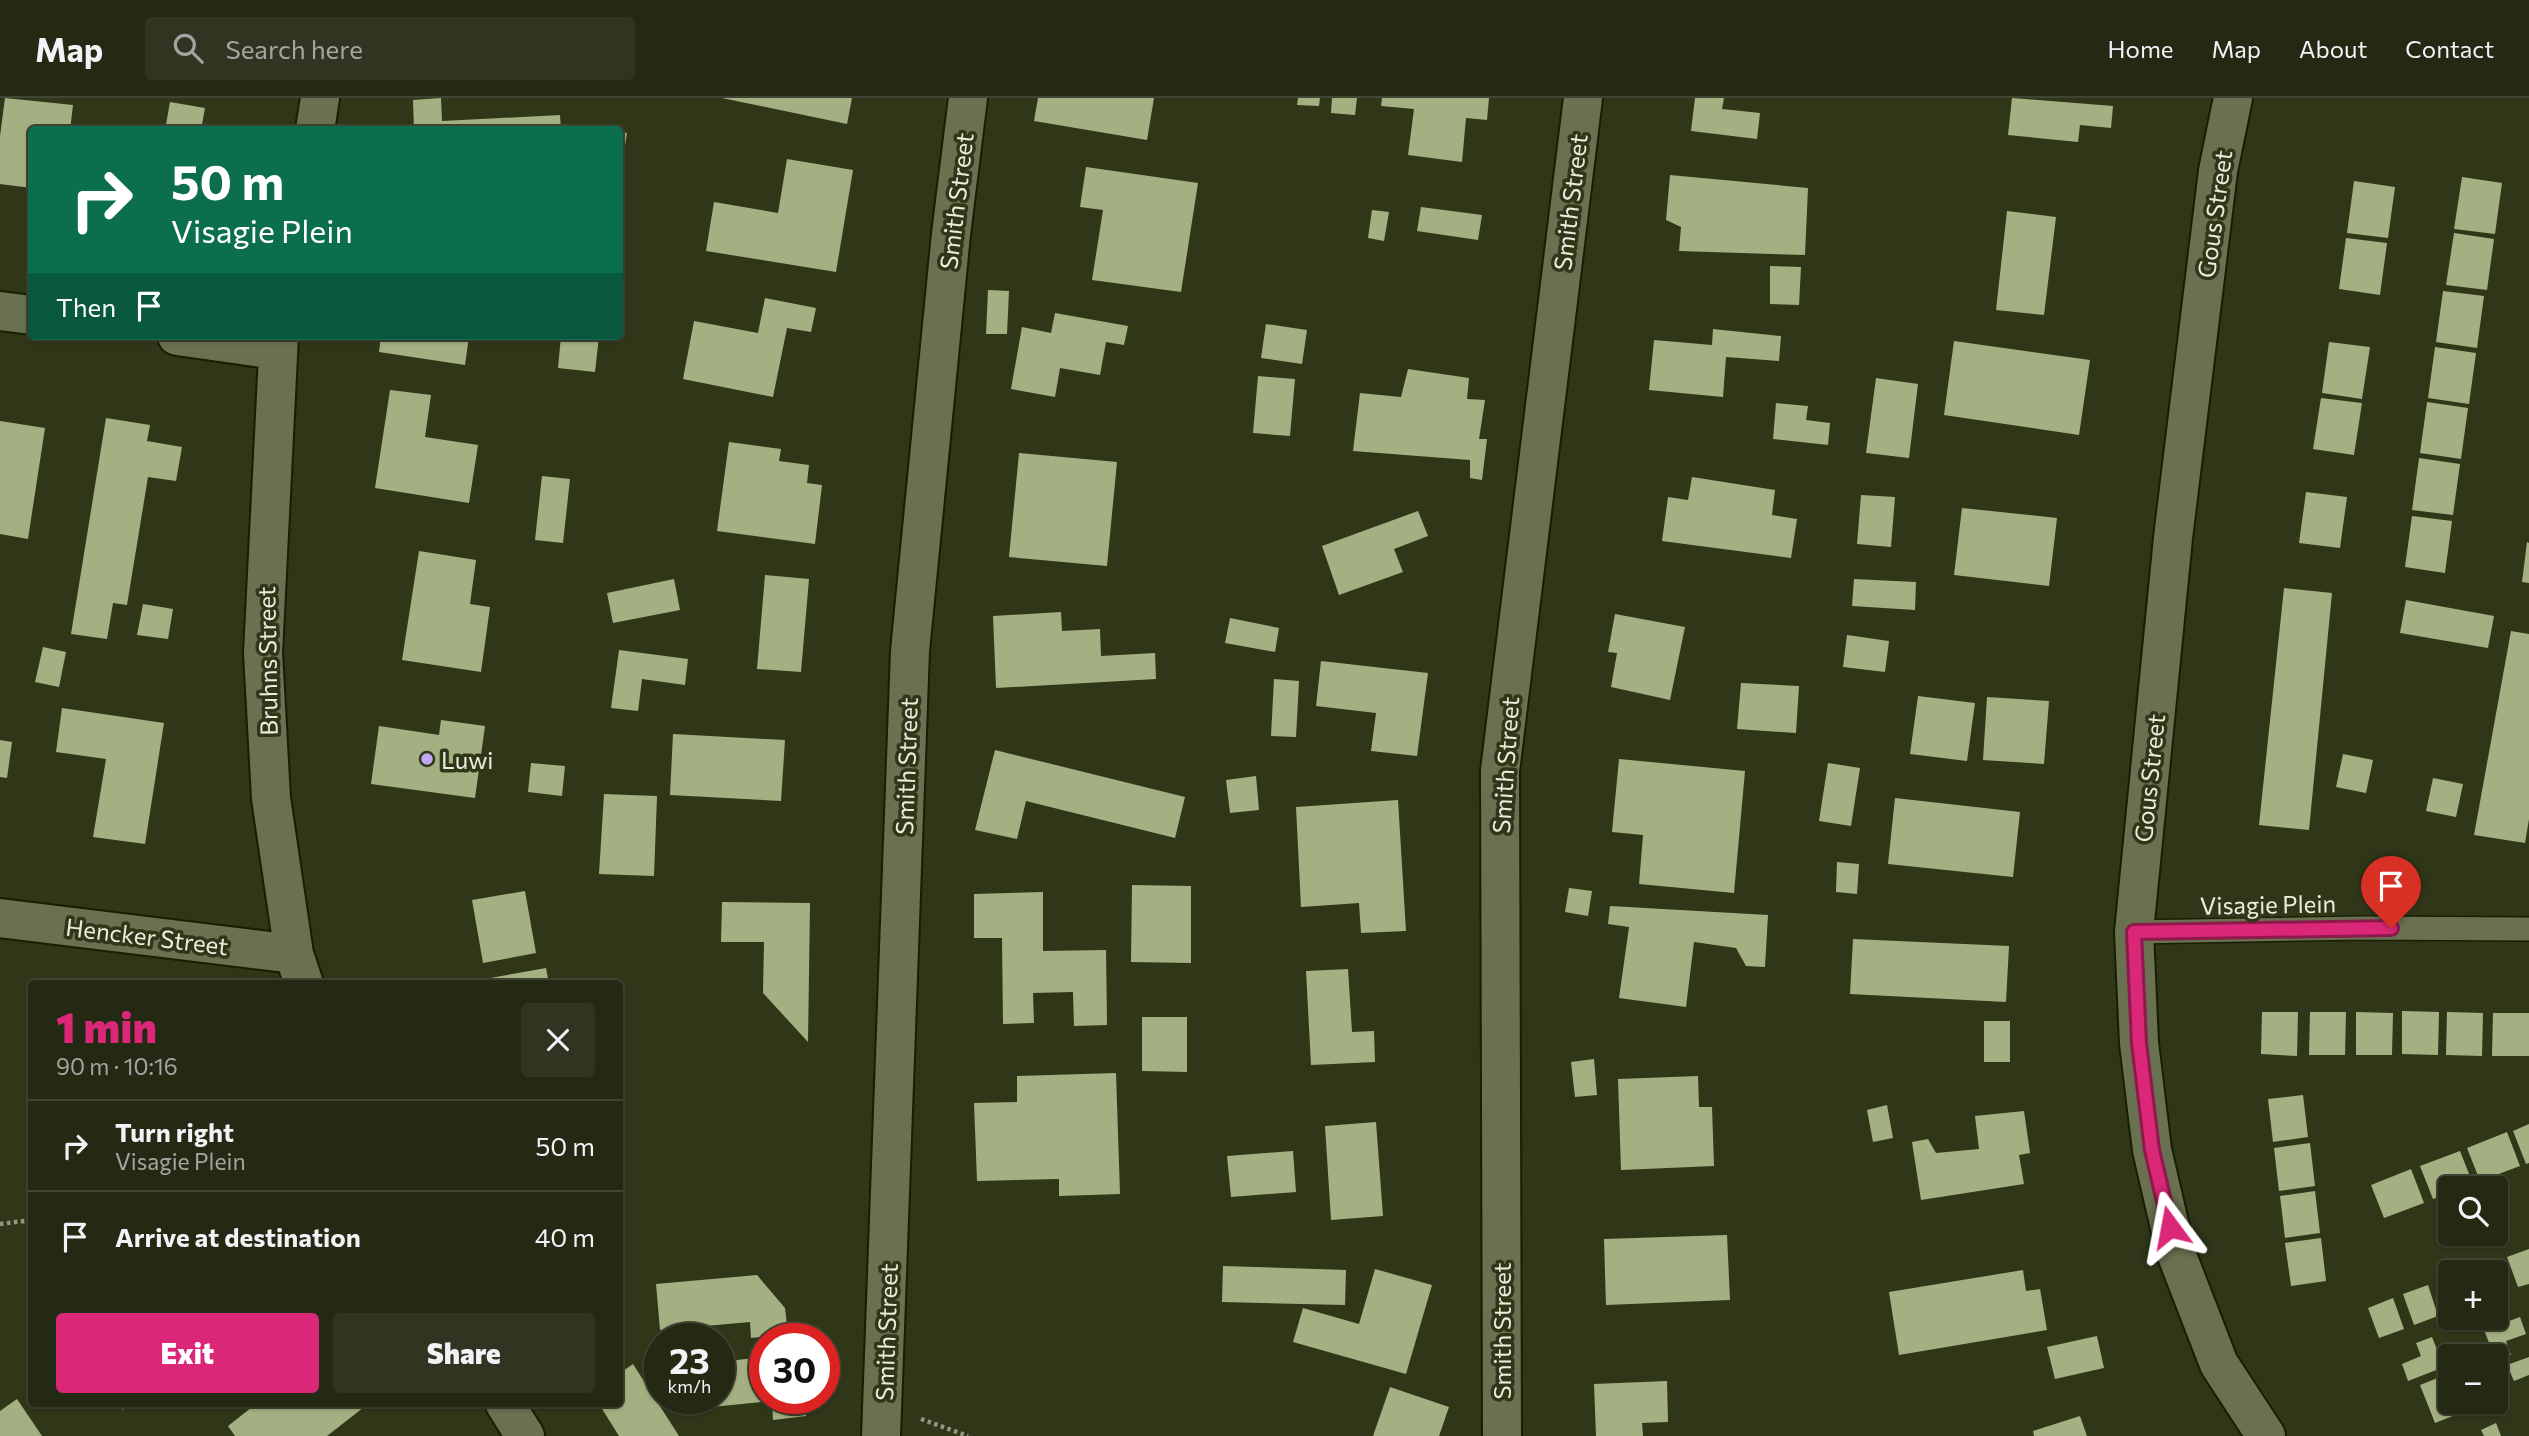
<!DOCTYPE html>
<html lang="en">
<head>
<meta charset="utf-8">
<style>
	body { margin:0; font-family:Commissioner,sans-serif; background:#303521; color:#f1f3f6; height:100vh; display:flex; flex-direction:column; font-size:26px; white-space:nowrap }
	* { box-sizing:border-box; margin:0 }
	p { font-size:23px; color:#a3a6a0 }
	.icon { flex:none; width:38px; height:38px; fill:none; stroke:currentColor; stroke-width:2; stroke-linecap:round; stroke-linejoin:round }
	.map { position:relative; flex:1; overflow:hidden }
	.details { position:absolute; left:28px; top:882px; width:595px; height:427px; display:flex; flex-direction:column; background:#242913; border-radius:7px; box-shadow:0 2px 5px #0004,0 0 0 2px #414533 }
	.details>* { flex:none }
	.hud { position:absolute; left:28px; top:28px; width:595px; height:214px; border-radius:7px; box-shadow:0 2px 5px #0004,0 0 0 2px #414533; background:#0b6e4f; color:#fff; overflow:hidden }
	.tools { position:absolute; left:2438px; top:1078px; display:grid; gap:14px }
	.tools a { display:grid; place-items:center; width:70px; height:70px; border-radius:7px; background:#242913; box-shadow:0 2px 5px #0004,0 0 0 2px #414533; font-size:35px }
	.speed { position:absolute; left:644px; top:1225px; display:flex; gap:14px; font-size:35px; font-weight:700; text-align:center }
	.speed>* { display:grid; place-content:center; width:91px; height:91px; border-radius:50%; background:#242913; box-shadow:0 2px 5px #0004,0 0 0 2px #414533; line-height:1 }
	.speed small { font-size:18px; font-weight:400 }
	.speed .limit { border:10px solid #d22; background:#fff; color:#111 }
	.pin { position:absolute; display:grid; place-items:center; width:60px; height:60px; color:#fff; margin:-72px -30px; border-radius:50% 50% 50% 0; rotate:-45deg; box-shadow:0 0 7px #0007 }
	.pin .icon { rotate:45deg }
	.me { position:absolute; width:77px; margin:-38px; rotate:347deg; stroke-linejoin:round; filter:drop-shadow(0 0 5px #0008) }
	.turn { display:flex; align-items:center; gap:24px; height:147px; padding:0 28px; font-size:32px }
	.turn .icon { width:91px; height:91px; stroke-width:2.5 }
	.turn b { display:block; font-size:49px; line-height:60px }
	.then { display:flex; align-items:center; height:66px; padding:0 28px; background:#0003; gap:14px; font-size:26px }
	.round { display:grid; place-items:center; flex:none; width:74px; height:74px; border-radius:7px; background:#303521 }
	.headline { display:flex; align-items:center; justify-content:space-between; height:119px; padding:0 28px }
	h1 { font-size:42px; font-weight:800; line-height:52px; color:#db2777 }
	.cta { display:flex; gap:14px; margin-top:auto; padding:14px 28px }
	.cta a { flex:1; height:80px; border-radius:7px; background:#db2777; color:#fff; font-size:28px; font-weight:800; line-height:80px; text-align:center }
	.cta a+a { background:#303521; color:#f1f3f6 }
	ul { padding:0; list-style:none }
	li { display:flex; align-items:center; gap:21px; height:91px; padding:0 28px; border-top:2px solid #414533 }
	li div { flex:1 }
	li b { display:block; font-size:26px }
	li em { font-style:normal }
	header { display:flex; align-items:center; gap:42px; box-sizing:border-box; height:98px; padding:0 35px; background:#242913; border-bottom:2px solid #414533 }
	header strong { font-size:33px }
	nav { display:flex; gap:38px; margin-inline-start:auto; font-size:24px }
	.search { width:490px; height:63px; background:#303521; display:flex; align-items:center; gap:18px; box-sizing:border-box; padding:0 24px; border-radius:7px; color:#a3a6a0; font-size:26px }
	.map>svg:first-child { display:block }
	.building { fill:#a5b082 }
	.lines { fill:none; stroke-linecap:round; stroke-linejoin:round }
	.service-casing { stroke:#181e02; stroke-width:26 }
	.minor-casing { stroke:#181e02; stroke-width:42 }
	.path { stroke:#929880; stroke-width:4.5; stroke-dasharray:3.5 3.5; stroke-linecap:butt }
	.service { stroke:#697150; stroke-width:23 }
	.minor { stroke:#697150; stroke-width:38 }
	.route-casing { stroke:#8e194d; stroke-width:18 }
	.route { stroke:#db2777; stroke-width:12 }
	.poi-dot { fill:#c1a8f3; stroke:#303719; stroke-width:2.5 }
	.labels { text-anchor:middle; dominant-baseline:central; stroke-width:7; stroke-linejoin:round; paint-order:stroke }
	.street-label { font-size:24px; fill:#e9eedc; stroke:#303719 }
	.poi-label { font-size:24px; fill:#e9eedc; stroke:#303719; text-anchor:start }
</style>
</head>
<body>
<header>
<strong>Map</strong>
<div class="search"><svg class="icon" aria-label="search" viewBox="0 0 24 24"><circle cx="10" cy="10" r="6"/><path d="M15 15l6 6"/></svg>Search here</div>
<nav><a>Home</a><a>Map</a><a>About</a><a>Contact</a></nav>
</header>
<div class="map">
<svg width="2529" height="1338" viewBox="0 0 2529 1338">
	<rect width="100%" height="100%" fill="#303719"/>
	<path class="building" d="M5,0L73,7L70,32H32V90L0,86V38Z
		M441,0L442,23L560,17L561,32H414L413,2Z
		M722,0H852L847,26Z
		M1038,0H1154L1147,42L1034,23Z
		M1298,0H1320L1319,8L1297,7Z
		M1332,0H1357L1355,17L1331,15Z
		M1382,0H1489L1487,22L1466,20L1462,64L1408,57L1414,11L1381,8Z
		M1695,0H1724L1722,11L1760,15L1757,41L1691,33Z
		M2012,0L2113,8L2111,30L2080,27L2078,44L2008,37Z
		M170,4L205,10L201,32H165Z
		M620,34L627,35L621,73H620Z
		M787,61L853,72L836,174L706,153L714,104L778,115Z
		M1086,69L1198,85L1181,194L1092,182L1103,112L1080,109Z
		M1670,77L1808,90L1805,157L1679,153L1681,129L1666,122Z
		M2462,79L2502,85L2495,136L2454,131Z
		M2354,83L2395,89L2388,140L2347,135Z
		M1421,109L1482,117L1478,142L1417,133Z
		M1372,112L1389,114L1384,143L1368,140Z
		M2007,113L2056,119L2044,217L1996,212Z
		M2454,135L2494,141L2487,192L2446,187Z
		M2346,140L2387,145L2380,197L2339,191Z
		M1770,168L1801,169L1799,207L1770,206Z
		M988,192L1009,193L1007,236H986Z
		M2443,193L2484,198L2477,250L2436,244Z
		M765,200L816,210L811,234L787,230L773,299L683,281L694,223L758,235Z
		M1055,215L1128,228L1124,247L1106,244L1100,277L1060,270L1055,299L1011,291L1022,229L1051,235Z
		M1266,226L1307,232L1302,266L1261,260Z
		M1713,231L1781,238L1779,263L1726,259L1723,299L1649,292L1654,242L1712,247Z
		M381,238H469L465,267L379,254Z
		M561,238H599L595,274L558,270Z
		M1954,243L2090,262L2079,337L1944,317Z
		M2329,244L2370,249L2362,301L2322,295Z
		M2435,249L2476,255L2469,306L2428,300Z
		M1408,271L1469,280L1467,301L1485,302L1479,341H1487L1482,382L1470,380V362L1353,353L1360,295L1401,299Z
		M1258,278L1295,281L1290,338L1253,335Z
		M1876,280L1918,286L1909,360L1866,355Z
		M390,292L431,297L425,339L478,347L469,405L375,390Z
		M2321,300L2362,305L2354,357L2313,351Z
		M2427,304L2468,310L2461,361L2420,355Z
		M1776,305L1808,308L1806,322L1830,325L1828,347L1773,341Z
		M106,320L150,327L147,343L182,349L176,383L148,379L127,507L113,505L107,541L71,536Z
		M0,323L45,330L28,441L0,436Z
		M729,344L781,351L779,363L809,367L807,385L822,387L815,446L717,433Z
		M1019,355L1117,364L1107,468L1009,459Z
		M2419,360L2460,366L2453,417L2412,412Z
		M542,378L570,381L563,445L535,442Z
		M1692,379L1775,392L1772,417L1797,421L1791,460L1662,443L1668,399L1688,402Z
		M2306,394L2347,399L2340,450L2299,445Z
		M1861,397L1895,399L1891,449L1857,446Z
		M1962,410L2057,420L2049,488L1954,477Z
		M1418,413L1428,438L1394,451L1403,474L1339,497L1322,448Z
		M2412,418L2452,423L2445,475L2405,469Z
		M2527,444L2529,445V485L2522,484Z
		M419,453L476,462L470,506L490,509L481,574L402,562Z
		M765,477L809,481L801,574L757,571Z
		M674,481L680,512L613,525L607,495Z
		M1854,481L1916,484L1915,512L1852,508Z
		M2284,490L2332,495L2309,732L2259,727Z
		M2406,502L2494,518L2488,550L2400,535Z
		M143,506L173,511L168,541L137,537Z
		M1061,514L1062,533L1100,531L1101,558L1155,555L1156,581L996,590L993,518Z
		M1615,516L1685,529L1670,602L1611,589L1617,555L1608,554Z
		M1230,520L1279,530L1275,554L1225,545Z
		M2511,533L2529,536V721L2525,745L2474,737Z
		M1847,537L1889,543L1885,574L1843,569Z
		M43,549L66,554L59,589L35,584Z
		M619,552L688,561L685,587L642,581L638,613L611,610Z
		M1321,563L1428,575L1417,658L1371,653L1376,615L1316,608Z
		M1274,581L1299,583L1296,639L1271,638Z
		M1741,585L1799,588L1796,635L1737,631Z
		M1918,598L1975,605L1967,663L1910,656Z
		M1987,599L2049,603L2044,666L1983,662Z
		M62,610L164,625L145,746L93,739L106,661L56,654Z
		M441,622L485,628L475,700L371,686L379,628L439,637Z
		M673,636L785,642L781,703L670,697Z
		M0,642L12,644L7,680L0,679Z
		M995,652L1185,699L1175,740L1026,703L1017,741L975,732Z
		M2343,656L2373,662L2366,695L2336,689Z
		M1619,661L1745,673L1734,795L1639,786L1643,737L1612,734Z
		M531,665L565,668L562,698L528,694Z
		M1828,665L1860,670L1851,728L1819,723Z
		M1256,678L1259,712L1230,715L1226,682Z
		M2433,680L2463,686L2456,719L2426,713Z
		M604,696L657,698L654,778L599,776Z
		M1895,700L2020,714L2013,779L1888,766Z
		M1398,702L1406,833L1361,835L1359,805L1301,809L1296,709Z
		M1837,764L1859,766L1857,796L1836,794Z
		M1132,787L1191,788V865L1131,864Z
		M1569,790L1592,793L1588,818L1565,814Z
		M525,793L536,855L483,865L472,802Z
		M1043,794V853L1106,852L1107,927L1074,928L1073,894L1033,895L1034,925L1003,926L1002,840H974V796Z
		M722,804L810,805L808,944L763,895L764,844H721Z
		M1610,808L1768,817L1765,869L1746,868L1736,850L1694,844L1686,909L1619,900L1629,829L1608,826Z
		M1853,841L2009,848L2006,904L1850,896Z
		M546,870L549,886H486L485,881Z
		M1348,871L1352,934L1374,933L1375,964L1311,967L1306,873Z
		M2402,913L2439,914L2438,957L2402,956Z
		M2262,914H2298L2297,958L2261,956Z
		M2310,914H2346L2345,957H2309Z
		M2356,914L2393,915L2392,957H2356Z
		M2447,914L2483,915L2482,958L2446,957Z
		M2493,915H2529V958H2492Z
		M1142,919H1187V974L1142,973Z
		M1984,923H2010V964H1984Z
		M1594,961L1597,997L1575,999L1571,964Z
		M1116,975L1120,1096L1059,1098V1081L977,1083L974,1005L1017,1004V978Z
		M1698,978L1699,1009H1712L1714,1068L1621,1072L1618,981Z
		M2303,997L2308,1039L2273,1044L2268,1001Z
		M1887,1007L1893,1040L1873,1044L1867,1012Z
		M2024,1013L2030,1055L2019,1057L2024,1086L1921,1102L1912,1044L1928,1041L1936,1055L1979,1051L1975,1018Z
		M1376,1024L1383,1118L1331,1122L1325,1028Z
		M2529,1026V1065L2526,1066L2513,1033Z
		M2507,1034L2520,1068L2480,1083L2467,1050Z
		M2310,1045L2315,1088L2279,1093L2274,1050Z
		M1293,1053L1296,1094L1231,1099L1227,1058Z
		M2460,1053L2473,1086L2462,1090H2450V1095L2433,1101L2420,1068Z
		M2411,1071L2424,1105L2384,1120L2371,1087Z
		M2315,1093L2320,1135L2285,1140L2280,1098Z
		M1727,1137L1730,1202L1606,1207L1604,1141Z
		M2321,1140L2326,1183L2291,1188L2285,1145Z
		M2529,1151V1186L2518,1189L2507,1159Z
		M2497,1163L2507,1194L2496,1198V1174H2468Z
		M1223,1168L1346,1172L1345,1207L1222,1204Z
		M1375,1171L1432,1187L1406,1276L1293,1244L1303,1210L1359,1226Z
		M2023,1172L2026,1193L2040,1191L2047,1232L1899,1257L1889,1194Z
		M757,1177L785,1210L788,1236L751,1240L750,1224L660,1232L656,1186Z
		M2450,1180V1214L2447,1215L2436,1185Z
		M2428,1187L2438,1218L2414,1227L2403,1196Z
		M2393,1200L2404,1231L2379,1240L2368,1210Z
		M2520,1219L2526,1236L2506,1243L2511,1257L2496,1262L2484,1232Z
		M2097,1238L2104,1270L2055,1281L2047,1249Z
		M2432,1239L2444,1269L2408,1283L2402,1266L2421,1258L2416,1245Z
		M833,1249L835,1272L824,1273V1250Z
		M765,1259V1300H804L806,1318L773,1322L772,1303L712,1309L711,1300H719V1264Z
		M2529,1259V1277L2514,1283L2507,1267Z
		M633,1266L679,1338H619L599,1306H620V1275Z
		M2450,1275V1304H2464L2468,1312L2435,1325L2420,1287Z
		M1667,1283L1668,1324L1642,1325L1643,1338H1596L1594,1286Z
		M1390,1289L1449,1309L1439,1338H1373Z
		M17,1301L42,1338H0V1313Z
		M118,1306H132L123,1312Z
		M256,1306H368L327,1338H235L228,1328Z
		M2080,1318L2087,1338H2034L2033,1333Z
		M2496,1325L2501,1338H2484L2481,1332Z"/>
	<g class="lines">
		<g class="service-casing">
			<path id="service" d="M2134,834L2363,830L2529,831"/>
		</g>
		<g class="minor-casing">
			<path id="minor" d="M2233,0L2218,73L2173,440L2134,834L2139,945L2152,1052L2176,1155L2219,1266L2266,1338
				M315,32L320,0
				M0,213L32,217
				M177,238L276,252
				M279,238L263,555L271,700L294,856L304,886
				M0,820L294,856
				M505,1306L525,1338
				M881,1338L910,553L951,136L968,0
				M1502,1338L1500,673L1583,0"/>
		</g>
		<path class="path" d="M0,1126L32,1122
			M921,1321L968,1338"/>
		<use href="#service" class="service"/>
		<use href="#minor" class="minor"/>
	</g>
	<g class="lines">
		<g class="route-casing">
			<path id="route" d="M2170,1129L2152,1052L2139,945L2134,834L2391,830"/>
		</g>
		<use href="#route" class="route"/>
	</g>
	<circle class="poi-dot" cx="427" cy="661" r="7"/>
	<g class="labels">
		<g class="street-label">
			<text transform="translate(956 103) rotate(-83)">Smith Street</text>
			<text transform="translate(1570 104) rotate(-83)">Smith Street</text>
			<text transform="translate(2214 116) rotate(-82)">Gous Street</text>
			<text transform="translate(267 563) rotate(-91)">Bruhns Street</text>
			<text transform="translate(1505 667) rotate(-86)">Smith Street</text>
			<text transform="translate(906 668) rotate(-88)">Smith Street</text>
			<text transform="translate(2149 680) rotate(-84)">Gous Street</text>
			<text transform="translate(2268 806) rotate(-1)">Visagie Plein</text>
			<text transform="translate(147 838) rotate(7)">Hencker Street</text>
			<text transform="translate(1501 1233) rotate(-90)">Smith Street</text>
			<text transform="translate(886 1234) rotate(-88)">Smith Street</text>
		</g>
		<g class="poi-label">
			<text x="441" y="661">Luwi</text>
		</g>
	</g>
</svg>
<div class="tools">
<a><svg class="icon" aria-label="search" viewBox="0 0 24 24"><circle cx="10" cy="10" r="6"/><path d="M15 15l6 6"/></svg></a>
<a>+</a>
<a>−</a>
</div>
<div class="speed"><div>23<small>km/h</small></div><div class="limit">30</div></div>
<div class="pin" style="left:2391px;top:830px;background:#d93025"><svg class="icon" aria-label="arrive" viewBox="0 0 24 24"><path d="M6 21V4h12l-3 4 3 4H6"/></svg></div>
<svg class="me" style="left:2170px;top:1129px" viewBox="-20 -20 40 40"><path d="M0-17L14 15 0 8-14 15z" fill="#db2777" stroke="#fff" stroke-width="4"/></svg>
<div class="hud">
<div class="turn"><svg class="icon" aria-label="right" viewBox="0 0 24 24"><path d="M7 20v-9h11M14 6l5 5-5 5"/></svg><div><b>50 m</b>Visagie Plein</div></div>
<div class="then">Then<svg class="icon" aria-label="arrive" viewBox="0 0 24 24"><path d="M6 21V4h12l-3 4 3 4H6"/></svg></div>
</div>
<section class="details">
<div class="headline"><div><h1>1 min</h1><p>90 m · 10:16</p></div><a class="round"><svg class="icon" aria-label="close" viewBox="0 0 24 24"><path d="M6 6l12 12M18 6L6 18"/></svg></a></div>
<ul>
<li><svg class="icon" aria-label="right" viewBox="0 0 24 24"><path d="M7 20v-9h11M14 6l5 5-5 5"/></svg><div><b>Turn right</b><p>Visagie Plein</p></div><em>50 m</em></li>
<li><svg class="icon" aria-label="arrive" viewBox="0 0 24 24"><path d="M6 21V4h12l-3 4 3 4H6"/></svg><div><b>Arrive at destination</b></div><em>40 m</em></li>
</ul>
<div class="cta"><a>Exit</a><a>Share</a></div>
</section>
</div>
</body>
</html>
